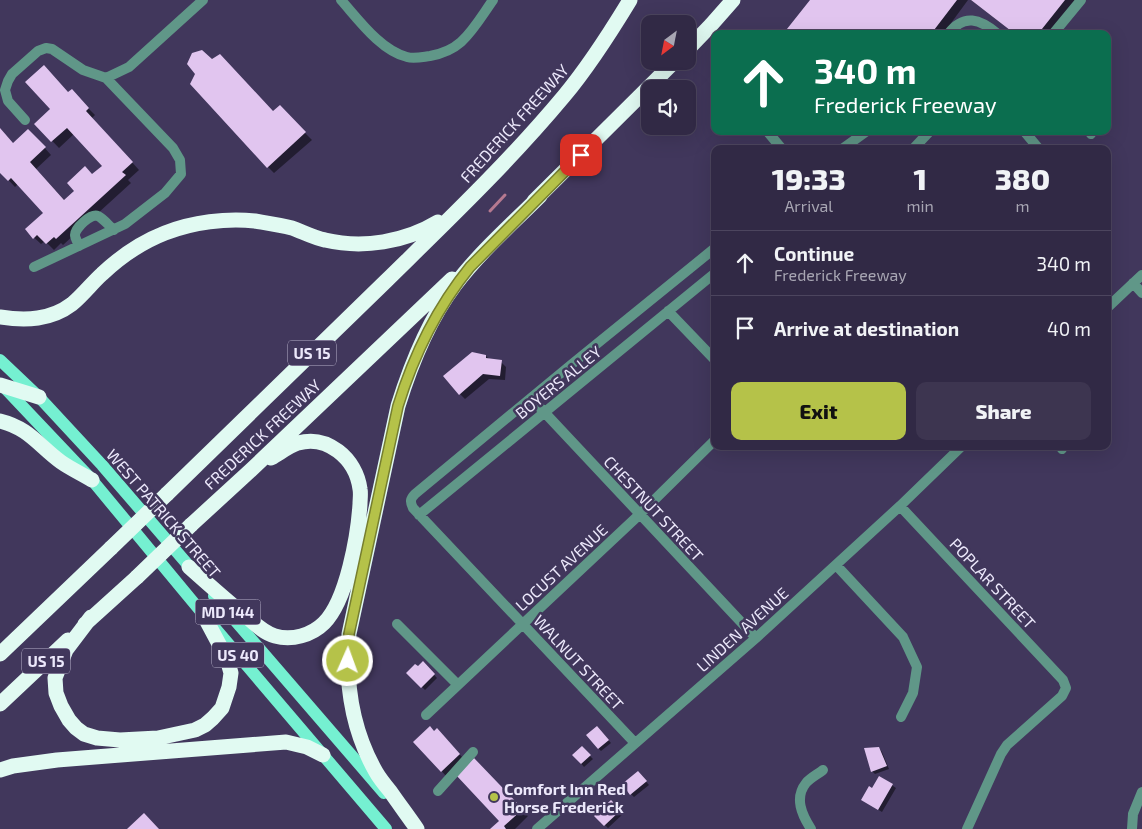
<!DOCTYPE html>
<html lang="en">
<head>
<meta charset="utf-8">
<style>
	body { margin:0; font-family:"Exo 2",sans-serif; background:#3d3550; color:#f1f3f6; height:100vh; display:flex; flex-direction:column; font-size:19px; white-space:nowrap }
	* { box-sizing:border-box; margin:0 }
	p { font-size:16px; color:#a8a6b3 }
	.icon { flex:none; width:28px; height:28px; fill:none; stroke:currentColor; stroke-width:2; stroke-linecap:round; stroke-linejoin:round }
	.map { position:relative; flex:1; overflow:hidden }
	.side { position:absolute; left:711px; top:145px; width:400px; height:305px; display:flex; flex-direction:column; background:#312945; border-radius:10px; box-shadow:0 5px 20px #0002,0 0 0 1px #4c455e }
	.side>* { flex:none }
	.guide { position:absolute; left:711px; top:30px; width:400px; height:105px; border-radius:10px; box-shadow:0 5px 20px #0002,0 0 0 1px #4c455e; background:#0b6e4f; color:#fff; overflow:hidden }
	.needle { width:32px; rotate:212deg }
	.fabs { position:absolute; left:641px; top:15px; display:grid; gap:10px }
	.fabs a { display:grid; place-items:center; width:55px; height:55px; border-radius:10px; background:#312945; box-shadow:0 5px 20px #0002,0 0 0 1px #4c455e; font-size:25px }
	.pin { position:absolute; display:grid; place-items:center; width:42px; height:42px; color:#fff; margin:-21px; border-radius:10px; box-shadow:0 2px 8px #0006 }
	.me { position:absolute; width:55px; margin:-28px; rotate:2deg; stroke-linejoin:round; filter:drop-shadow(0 0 4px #0008) }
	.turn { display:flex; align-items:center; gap:18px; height:105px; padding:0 20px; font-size:22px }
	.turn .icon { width:65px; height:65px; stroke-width:2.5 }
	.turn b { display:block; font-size:35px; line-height:42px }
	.eta { display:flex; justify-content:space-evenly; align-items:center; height:85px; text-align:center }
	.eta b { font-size:30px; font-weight:800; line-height:35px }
	.primary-button { display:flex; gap:10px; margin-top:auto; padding:10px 20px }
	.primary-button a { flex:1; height:58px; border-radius:10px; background:#b5c249; color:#111; font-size:20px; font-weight:800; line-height:58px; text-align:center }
	.primary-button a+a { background:#3d3550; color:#f1f3f6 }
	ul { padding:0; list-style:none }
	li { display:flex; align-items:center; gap:15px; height:65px; padding:0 20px; border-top:1px solid #4c455e }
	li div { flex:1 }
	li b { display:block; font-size:19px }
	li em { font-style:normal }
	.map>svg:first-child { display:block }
	.shadow { fill:#0007 }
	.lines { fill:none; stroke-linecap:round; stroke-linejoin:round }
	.stream { stroke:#b57990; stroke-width:3 }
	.building { fill:#e1c5ef }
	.minor { stroke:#609788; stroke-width:10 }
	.major { stroke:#75f0d1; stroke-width:12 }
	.highway { stroke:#e1faf2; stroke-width:15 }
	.highway-bridge { stroke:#e1faf2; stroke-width:15 }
	.route-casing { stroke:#767e2f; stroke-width:12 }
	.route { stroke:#b5c249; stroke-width:9 }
	.poi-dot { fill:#b5c249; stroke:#41375c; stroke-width:2 }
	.labels { text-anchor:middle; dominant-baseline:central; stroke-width:5; stroke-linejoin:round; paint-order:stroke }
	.shield { fill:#41375c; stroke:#b9b3cb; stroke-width:1 }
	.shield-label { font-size:15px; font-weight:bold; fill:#ece8fb }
	.street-label { font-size:16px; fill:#ece8fb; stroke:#41375c }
	.poi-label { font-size:16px; font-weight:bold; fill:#ece8fb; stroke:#41375c; text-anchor:start }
</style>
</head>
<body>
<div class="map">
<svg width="1142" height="829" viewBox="0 0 1142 829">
	<rect width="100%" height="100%" fill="#41375c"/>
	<path class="shadow" d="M811,0H968L943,34H785Z
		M971,0H1077L1050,34H1015Z
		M212,60L273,112L279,107L312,140L274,173L268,167Z
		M69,94L78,98L95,115L92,118L139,170L128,180L131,183L63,245L61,243L54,250L45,241L41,244L26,230L45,213L18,184L15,187L0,171V129L13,144L35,137L51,155L36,169L65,201L104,166L74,134L59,148L36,124Z
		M849,131H868L861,140Z
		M486,356L490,360L501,362L506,367L505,380L489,379L465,399L460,394Z
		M423,663L437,678L425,690L408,673L418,668Z
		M436,730L464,759L446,776L415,742Z
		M600,731L611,743L601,751L598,748Z
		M582,748L593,759L584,767L574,755Z
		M879,748L882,752L889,769L875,774L872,771Z
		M474,759L528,816L515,829H492L501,821Z
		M641,776L649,785L634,797L631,794Z
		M880,777L896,788L882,812L866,802Z
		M611,802L623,814L608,828L596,816Z"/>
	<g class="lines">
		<path class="stream" d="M490,211L505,195"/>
	</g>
	<path class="building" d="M810,0H957L931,34H783Z
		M971,0H1065L1038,34H1015Z
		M202,50L212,59L220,54L273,111L280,105L306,132L267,168L190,84L195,74L187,64L192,53Z
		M44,65L68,92L72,89L89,108L86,111L133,162L122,172L126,175L56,239L54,237L46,244L37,235L33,239L25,229L43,213L11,178L8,181L0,173V128L13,143L28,129L46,147L30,162L64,200L74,191L67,183L85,166L92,174L102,166L67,128L51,142L34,124L50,109L25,82Z
		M472,352L486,355V358L502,360L500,376L483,374L459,395L443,376Z
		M423,661L435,674L421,688L406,673L415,664L418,666Z
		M430,726L434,731L437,728L460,754L441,772L413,742Z
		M597,726L609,740L598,749L586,735Z
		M582,746L591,755L581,764L572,755Z
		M879,747L887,766L871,772L864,748Z
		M474,758L523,809L504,826L506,829H490L499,821L456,775Z
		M638,771L647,781L630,795L622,784Z
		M879,776L893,784L878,810L861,800L869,786L872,788Z
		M611,800L621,810L604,826L594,816Z
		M144,813L159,829H127Z"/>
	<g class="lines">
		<path class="minor" d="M341,0C358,19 381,51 407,57C414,59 422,57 430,56C441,54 452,50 461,42C474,30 483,14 493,0
			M948,34C964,13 980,19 998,34
			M1053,34L1081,0
			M106,78L129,67L203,0
			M25,120L8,101L5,90L8,81L12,74L38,51L46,48L52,49L83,70L106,78L173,148L180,160L181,174L165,193L125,224L34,267
			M767,131L782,149
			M1024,131L1039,149
			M1089,131L1091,134
			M842,149L867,131
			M913,149L930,131
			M79,246C78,243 75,238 75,235C75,228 91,213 98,216C104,219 109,226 114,230
			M1133,283L1142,293
			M1108,307L1142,275
			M668,311L715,360
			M531,398L756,638
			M1060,446L1062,449
			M900,506L1063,680L1066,688L1062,696L1007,745L1001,754L967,829
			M419,515L715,273
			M836,565L903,637L917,667L913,693L901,717
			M397,624L458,685
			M426,715L640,514L715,440
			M635,743L413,508C410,502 410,499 415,494L572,364L715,248
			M438,791L473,752
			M537,829L756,638L900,506L962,446
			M811,829C802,815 794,798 806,783C810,778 818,774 823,770
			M1132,829L1133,814L1142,792"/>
		<path class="major" d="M0,360L39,397L102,465L195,573
			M3,386L92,480L203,614L386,829
			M214,596L384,793"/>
		<path class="highway" d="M688,49L711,25L733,0
			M534,201L675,61
			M0,317C26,321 51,320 72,304C83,295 92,283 102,274C120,257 142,242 165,233C193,222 226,218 255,221C267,223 281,225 292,228C303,232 314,238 325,240C363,249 405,242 438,222
			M0,385L39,397
			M0,421C29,428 39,446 61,462C71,469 82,474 92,480
			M167,494C240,423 313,352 386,281C447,221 509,162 564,96C589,66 610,33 630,0
			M191,525L251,470L452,279
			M189,567C208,584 227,601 247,617C255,624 264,633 275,636C292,641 312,635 324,623C347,600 358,535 360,504C360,499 361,494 360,489C358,474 350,460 338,451C326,442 312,439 298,443C289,446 280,453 271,458
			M91,617L66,650L55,678L56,693L61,706L69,720L76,728L84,734L97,738L120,740L158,738L195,730L205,725L213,718L222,708L229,687L231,673L227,659L203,614
			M85,624L137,577
			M0,654L111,548
			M0,704L68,640
			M0,770L13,766L57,760L286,742L307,747L323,755
			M417,829C408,816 399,804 390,791C385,785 380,779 376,772C352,730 345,681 349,634L398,406C411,364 428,321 455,285C479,253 512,224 540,196"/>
		<path class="highway-bridge" d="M111,548L167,494
			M137,577L191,525"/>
	</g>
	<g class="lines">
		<g class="route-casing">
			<path id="route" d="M348,661L349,634L398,406C414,354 436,309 470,267L581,155"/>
		</g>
		<use href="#route" class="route"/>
	</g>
	<circle class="poi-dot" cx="494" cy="797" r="5"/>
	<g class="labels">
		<g class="shield">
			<rect x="288" y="340.5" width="48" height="25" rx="4"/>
			<rect x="195.5" y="599.5" width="65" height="25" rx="4"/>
			<rect x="212" y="642.5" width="52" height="25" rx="4"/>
			<rect x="22" y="648.5" width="48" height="25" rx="4"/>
		</g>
		<g class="shield-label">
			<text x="312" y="353">US 15</text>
			<text x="228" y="612">MD 144</text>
			<text x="238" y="655">US 40</text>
			<text x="46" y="661">US 15</text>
		</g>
		<g class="street-label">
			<text transform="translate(514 123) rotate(-48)">FREDERICK FREEWAY</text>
			<text transform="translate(558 382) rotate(-39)">BOYERS ALLEY</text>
			<text transform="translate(262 434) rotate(-43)">FREDERICK FREEWAY</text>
			<text transform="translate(654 508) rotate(47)">CHESTNUT STREET</text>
			<text transform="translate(164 513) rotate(49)">WEST PATRICK STREET</text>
			<text transform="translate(561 567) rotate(-43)">LOCUST AVENUE</text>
			<text transform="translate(993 583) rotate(47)">POPLAR STREET</text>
			<text transform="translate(742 629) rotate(-42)">LINDEN AVENUE</text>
			<text transform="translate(579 662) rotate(47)">WALNUT STREET</text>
		</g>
		<g class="poi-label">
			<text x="504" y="788">Comfort Inn Red<tspan x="504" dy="18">Horse Frederick</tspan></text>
		</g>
	</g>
</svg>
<div class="fabs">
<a><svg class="needle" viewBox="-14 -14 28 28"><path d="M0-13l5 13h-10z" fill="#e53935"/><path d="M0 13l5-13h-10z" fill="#a8a6b3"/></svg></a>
<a><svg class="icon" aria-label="sound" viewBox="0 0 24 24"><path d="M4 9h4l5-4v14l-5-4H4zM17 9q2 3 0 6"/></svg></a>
</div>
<div class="pin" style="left:581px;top:155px;background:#d93025"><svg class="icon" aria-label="arrive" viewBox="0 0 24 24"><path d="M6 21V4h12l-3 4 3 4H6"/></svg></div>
<svg class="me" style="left:348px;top:661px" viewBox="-20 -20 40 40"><circle r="17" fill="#b5c249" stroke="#fff" stroke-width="3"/><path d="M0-11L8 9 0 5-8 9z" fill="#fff"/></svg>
<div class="guide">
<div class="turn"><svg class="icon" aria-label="ahead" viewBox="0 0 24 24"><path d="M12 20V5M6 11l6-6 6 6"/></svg><div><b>340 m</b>Frederick Freeway</div></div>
</div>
<section class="side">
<div class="eta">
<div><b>19:33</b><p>Arrival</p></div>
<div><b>1</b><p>min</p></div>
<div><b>380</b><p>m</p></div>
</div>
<ul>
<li><svg class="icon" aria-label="ahead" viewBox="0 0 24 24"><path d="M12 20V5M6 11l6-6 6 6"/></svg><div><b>Continue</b><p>Frederick Freeway</p></div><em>340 m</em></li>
<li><svg class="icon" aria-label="arrive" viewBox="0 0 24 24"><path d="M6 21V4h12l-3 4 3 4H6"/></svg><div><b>Arrive at destination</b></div><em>40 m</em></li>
</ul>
<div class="primary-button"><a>Exit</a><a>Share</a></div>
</section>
</div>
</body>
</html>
